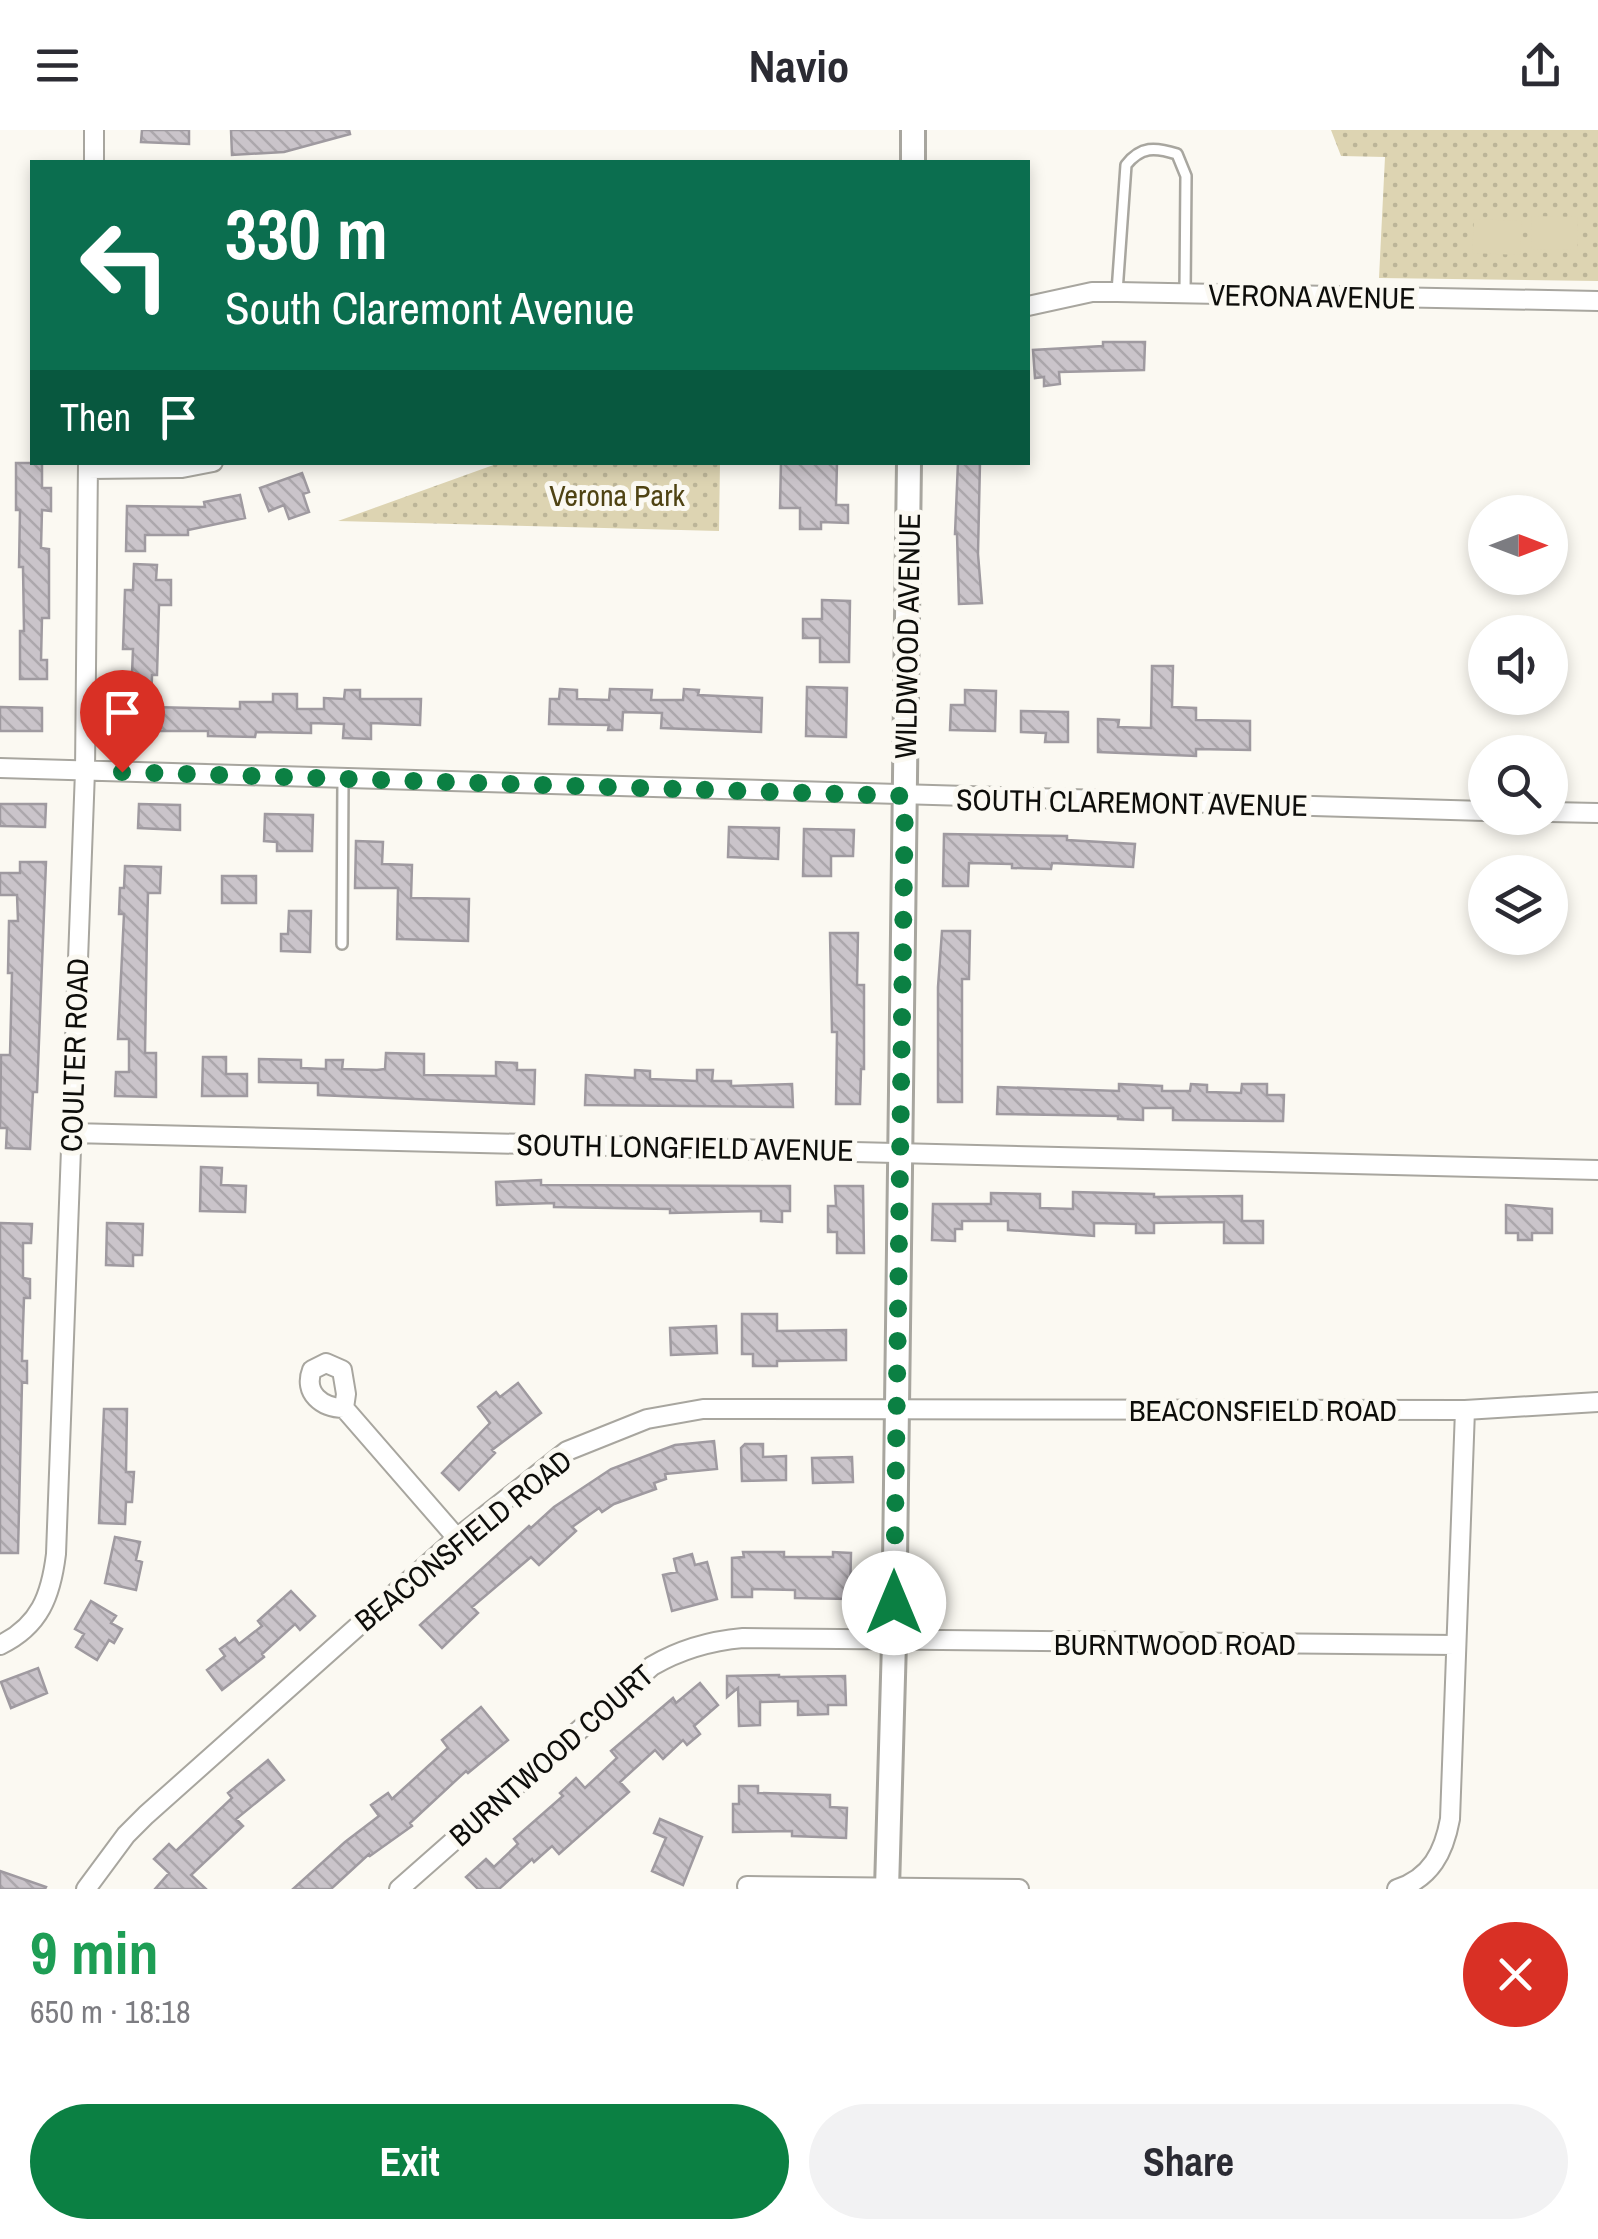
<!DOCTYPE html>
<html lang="en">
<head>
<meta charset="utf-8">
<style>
	body { margin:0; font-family:"Archivo Narrow",sans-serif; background:#f2f2f3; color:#2b2b33; height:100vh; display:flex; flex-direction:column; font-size:38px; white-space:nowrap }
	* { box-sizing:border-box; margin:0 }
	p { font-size:32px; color:#7c7c81 }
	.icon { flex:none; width:55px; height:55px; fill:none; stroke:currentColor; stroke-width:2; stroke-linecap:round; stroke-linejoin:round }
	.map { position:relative; height:1759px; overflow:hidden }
	.panel { display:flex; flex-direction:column; background:#fff; flex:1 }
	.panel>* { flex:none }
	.banner { position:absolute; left:30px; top:30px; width:1000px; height:305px; border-radius:0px; box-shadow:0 5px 15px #0003; background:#0b6e4f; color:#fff; overflow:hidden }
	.needle { width:65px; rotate:90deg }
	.tools { position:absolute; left:1468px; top:365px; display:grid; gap:20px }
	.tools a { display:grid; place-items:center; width:100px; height:100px; border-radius:50%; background:#fff; box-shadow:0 5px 15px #0003; font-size:50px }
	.pin { position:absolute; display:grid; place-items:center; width:85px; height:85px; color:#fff; margin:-102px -42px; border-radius:50% 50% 50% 0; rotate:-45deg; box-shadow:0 0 10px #0007 }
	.pin .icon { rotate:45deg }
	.me { position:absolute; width:110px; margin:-55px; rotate:0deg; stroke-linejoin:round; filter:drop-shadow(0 0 8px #0008) }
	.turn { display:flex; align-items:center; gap:35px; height:210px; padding:0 30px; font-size:45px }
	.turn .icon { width:130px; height:130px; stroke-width:2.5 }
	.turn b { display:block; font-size:70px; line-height:85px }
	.then { display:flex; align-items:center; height:95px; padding:0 30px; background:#0003; gap:20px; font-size:38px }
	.round { display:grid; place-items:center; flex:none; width:105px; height:105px; border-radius:52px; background:#f2f2f3 }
	.summary { display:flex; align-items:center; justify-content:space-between; height:170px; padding:0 30px }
	h1 { font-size:60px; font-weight:800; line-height:75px; color:#1e9e55 }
	.primary-button { display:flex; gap:20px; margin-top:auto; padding:20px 30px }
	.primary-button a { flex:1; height:115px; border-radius:60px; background:#0b8043; color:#fff; font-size:40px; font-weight:800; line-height:115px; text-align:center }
	.primary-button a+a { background:#f2f2f3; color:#2b2b33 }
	header { display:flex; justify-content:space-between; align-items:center; height:130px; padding:0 30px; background:#fff; font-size:45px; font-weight:800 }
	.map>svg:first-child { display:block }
	.park { fill:url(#park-dots) }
	.pitch { fill:#ddd4b2 }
	.building { fill:url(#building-back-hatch); stroke:#9f9aa0; stroke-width:2.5 }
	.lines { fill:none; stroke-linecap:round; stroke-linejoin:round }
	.lane-casing { stroke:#a8a69f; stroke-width:14 }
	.street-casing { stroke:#a8a69f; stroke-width:22 }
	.secondary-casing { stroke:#a8a69f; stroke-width:28 }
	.lane { stroke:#fff; stroke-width:9 }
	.street { stroke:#fff; stroke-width:18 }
	.secondary { stroke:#fff; stroke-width:22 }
	.route { stroke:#0b8043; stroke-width:18; stroke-dasharray:0 32.4 }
	.labels { text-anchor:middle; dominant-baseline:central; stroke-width:10; stroke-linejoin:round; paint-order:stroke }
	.street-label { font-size:30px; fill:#0e0e0b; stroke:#fbf9f2 }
	.park-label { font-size:30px; fill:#4f4313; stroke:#fbf9f2 }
</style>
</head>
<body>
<header><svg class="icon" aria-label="menu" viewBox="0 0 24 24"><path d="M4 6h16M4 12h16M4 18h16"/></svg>Navio<svg class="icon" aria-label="share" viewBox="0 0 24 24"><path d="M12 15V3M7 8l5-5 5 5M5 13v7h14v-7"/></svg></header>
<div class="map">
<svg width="1598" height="1759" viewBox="0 0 1598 1759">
	<defs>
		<pattern id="park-dots" width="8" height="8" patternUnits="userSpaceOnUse" patternTransform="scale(2.5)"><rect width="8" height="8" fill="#ddd4b2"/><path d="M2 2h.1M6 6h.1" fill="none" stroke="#bcb598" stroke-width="1.8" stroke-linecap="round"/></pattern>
		<pattern id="building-back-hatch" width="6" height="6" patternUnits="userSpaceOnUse" patternTransform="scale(2.5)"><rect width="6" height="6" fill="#cac4ca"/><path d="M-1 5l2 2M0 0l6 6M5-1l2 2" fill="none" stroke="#aca7ac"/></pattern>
	</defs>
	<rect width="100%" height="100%" fill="#fbf9f2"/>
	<path class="park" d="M1331,0H1598V151L1379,148L1385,27L1341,26Z
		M499,333H720L719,401L338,391Z"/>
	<path class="pitch" d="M1532,86L1578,87L1577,120L1531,119Z
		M1474,89L1522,91L1520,125L1472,123Z"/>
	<path class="building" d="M142,0H189V14L141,12Z
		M231,0H349L350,4L284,22L232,25Z
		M1103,212H1145L1144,240L1059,242L1060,254L1044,256V247L1035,248L1033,220L1103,216Z
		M781,332H837L836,375H848V393L821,392V399H800V378H780Z
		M958,332H980L978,424L982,473L959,474L957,404H955Z
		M16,333H42V358H51V381L42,380L41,418L49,419V488H42L41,530H47V549H20V501H24L23,437H19L20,380H16Z
		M302,343L309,362L303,364L309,382L289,389L284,375L269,381L260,358Z
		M240,365L245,388L188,400V405H145V421H126L127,376L205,377L204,372Z
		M134,434L157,435L156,450H171V475H159L157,545H152L151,577L240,579V572H273V564H297V579H324V568L344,569L345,560H360V569H421L420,595L371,593V609L343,608L344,594L311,593V603L256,602L255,607L208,606V601H136L137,544H132L133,519H123L125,460H133Z
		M822,470L850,471L849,532H820V508H803V489H822Z
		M1152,536H1173L1172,577L1196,578V590L1250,591V620L1196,619V626L1098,622V589L1119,590L1118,597L1151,598Z
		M807,557L847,558L846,607L806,606Z
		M560,559L577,560V569L609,570L610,559L652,560L651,570H683L684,559L699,560L698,565L762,568L761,602L661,598L662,583L623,582L622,600H608L609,595L549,594L550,569H559Z
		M965,560L996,561L995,601L950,600L951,575H965Z
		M0,577L42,578V601H0Z
		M1021,581L1068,582V612H1045L1046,603L1021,602Z
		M0,674H46L45,697L0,696Z
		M139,674L180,675V700L138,698Z
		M265,684L313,685L312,721H277V712L264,711Z
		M729,697L779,698L778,729L728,727Z
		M804,699L854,700L853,726H831V746H803Z
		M944,704L1067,706V710L1135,714L1133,737L1052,733L1051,739L1012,738V734L969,733L968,756H943Z
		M356,711L383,712L382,734L412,735L411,768L469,769L468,811L397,809L398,758H355Z
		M20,732H46L37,962H33L30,1019L6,1018L7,998H0L1,925H10L12,843H8L9,791H18L17,765H0V743H20Z
		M125,736L161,737L160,763H148L147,800L145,923H156V967L115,966L116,942H129V909H118L124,784H119L120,758H124Z
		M222,746H256V773H222Z
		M289,781H311L310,822L281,821V804H288Z
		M942,801H970L969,849H962V972H938V857Z
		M830,803H858L857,855H864V939H861L860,974H836L837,902H832Z
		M386,923L424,924V945L496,946V932L517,933V940H535L534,974L318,965V953L259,952V929L301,930V938L326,939V930H343L342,939L377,940L385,939Z
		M203,927H226V944H247V966H202Z
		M635,940L650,941V949L697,951V940H713L712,951H731V956L792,954L793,977L585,975L586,945L635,948Z
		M1119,954L1162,956V961H1190L1191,954L1207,955V962L1241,963L1242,954H1267V965H1284L1283,991L1173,990V978H1143V990L1118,989V986L997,984L998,957L1119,961Z
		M201,1037L222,1038L221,1055L246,1056L245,1082L200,1081Z
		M541,1050V1055L790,1056V1081H782V1092L761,1091V1081L670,1083V1079L554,1077V1073L497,1075L496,1052Z
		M835,1056H863L864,1123H837V1102H828V1076H836Z
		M1073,1062L1154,1064V1067L1242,1066V1091H1263V1113H1224V1092L1154,1093V1103H1136V1094L1094,1093V1106L1008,1100V1091H962V1099H955V1111L932,1110L933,1074H991V1063L1040,1064V1078L1073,1079Z
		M1506,1075L1552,1079V1103H1532V1110H1518V1103H1506Z
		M0,1093L32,1094L31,1113H23V1148L30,1149V1168H24L23,1196L22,1231H27V1253L22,1252L18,1423H0Z
		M107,1093L143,1094L142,1125H133V1136L106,1135Z
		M742,1184H777V1201L846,1200V1230L777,1231V1236H753V1224H742Z
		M716,1196L717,1223L671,1225L670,1198Z
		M518,1253L541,1283L492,1320L495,1323L459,1360L442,1343L490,1293L478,1277L496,1262L500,1267Z
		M104,1279H127L126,1342H134L132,1372H126L125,1394L99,1393Z
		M714,1311L717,1339L665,1344L666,1349L654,1353L656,1359L614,1374L602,1382L599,1378L572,1397L576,1401L539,1435L531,1427L472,1477L478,1483L442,1518L420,1495L529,1396L531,1398L554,1377L611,1339L675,1315Z
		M745,1314H763V1327L786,1326V1350L742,1351L741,1318Z
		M852,1327L853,1352L813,1353L812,1328Z
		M115,1407L140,1412L136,1430L142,1432L136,1460L105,1453Z
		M743,1422H784V1427H833V1422L851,1423L850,1469L795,1468V1460L752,1459V1467H732V1428L744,1427Z
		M692,1424L695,1435L707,1432L717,1469L672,1481L663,1445L677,1442L674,1429Z
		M291,1461L315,1486L300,1500L295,1494L262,1524L264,1527L222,1560L207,1540L225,1526L220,1519L235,1508L239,1514L262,1496L258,1491Z
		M91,1471L116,1486L111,1493L122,1499L114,1513L109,1510L97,1530L76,1517L84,1504L75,1499Z
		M38,1538L47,1563L11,1578L1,1552Z
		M779,1545V1547L845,1546L846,1575H828V1584L798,1585V1571L760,1572V1595L739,1596L738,1558L727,1567V1546Z
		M700,1553L718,1575L694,1596L700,1604L687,1615L683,1610L663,1629L655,1620L620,1652L629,1662L559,1724L552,1716L534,1732L532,1729L499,1759H478L466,1747L486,1729L494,1737L518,1714L514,1709L563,1666L560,1663L576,1648L585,1658L617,1628L611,1621L673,1568L676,1573Z
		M481,1577L508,1610L468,1643L466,1641L410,1693L412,1696L370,1726L369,1724L331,1759H293L345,1712L379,1686L371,1675L388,1663L392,1669L448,1618L442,1610Z
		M268,1630L284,1650L236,1689L243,1696L191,1745L206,1759H155L169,1743L154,1729L169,1714L176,1721L232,1668L228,1663Z
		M739,1656H758V1663L830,1665V1677L847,1678L846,1708L792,1706V1701L733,1702V1674H739Z
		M660,1689L702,1707L683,1755L652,1741L666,1708L654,1703Z
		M0,1741L46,1757L45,1759H0Z"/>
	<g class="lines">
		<g class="lane-casing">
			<path id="lane" d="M1117,162L1126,35C1141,16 1155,17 1177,24L1186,46L1185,163
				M342,814L343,649"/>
		</g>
		<g class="street-casing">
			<path id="street" d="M94,32V0
				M1028,176L1092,162H1117L1598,171
				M88,339L182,338L213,332
				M0,638L1485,681
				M1550,682L1598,683
				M71,1003L1598,1040
				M326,1233L342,1240L346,1264L344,1278C322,1278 303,1263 312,1240Z
				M344,1278L457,1408
				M0,1515C40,1496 51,1465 56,1424L85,641L88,332
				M747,1756L1019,1759
				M86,1759L126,1705L146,1685L457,1408L567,1321L647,1289L703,1279L1465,1280L1598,1272
				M399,1759L652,1536C681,1519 709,1511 743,1508L1456,1515
				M1397,1759C1431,1748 1444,1722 1450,1689L1465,1280"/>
		</g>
		<g class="secondary-casing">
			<path id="secondary" d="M913,32V0
				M887,1759L894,1512L909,332"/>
		</g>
		<use href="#lane" class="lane"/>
		<use href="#street" class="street"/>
		<use href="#secondary" class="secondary"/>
	</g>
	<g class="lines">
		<path class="route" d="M122,642L905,666L894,1473"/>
	</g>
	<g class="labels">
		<g class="street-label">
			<text transform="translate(1312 166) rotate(1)">VERONA AVENUE</text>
			<text transform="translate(907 506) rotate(-89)">WILDWOOD AVENUE</text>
			<text transform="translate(1132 672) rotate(1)">SOUTH CLAREMONT AVENUE</text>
			<text transform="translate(74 925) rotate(-88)">COULTER ROAD</text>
			<text transform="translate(685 1017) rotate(1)">SOUTH LONGFIELD AVENUE</text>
			<text x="1263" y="1280">BEACONSFIELD ROAD</text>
			<text transform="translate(463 1410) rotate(-39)">BEACONSFIELD ROAD</text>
			<text x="1175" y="1514">BURNTWOOD ROAD</text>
			<text transform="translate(551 1625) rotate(-41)">BURNTWOOD COURT</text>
		</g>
		<g class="park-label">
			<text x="617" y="365">Verona Park</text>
		</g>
	</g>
</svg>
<div class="tools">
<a><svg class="needle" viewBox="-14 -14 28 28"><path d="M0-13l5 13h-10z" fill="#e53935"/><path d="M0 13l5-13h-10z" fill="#7c7c81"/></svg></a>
<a><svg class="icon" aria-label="sound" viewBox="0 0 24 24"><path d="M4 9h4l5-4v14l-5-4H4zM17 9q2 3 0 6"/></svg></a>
<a><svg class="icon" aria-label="search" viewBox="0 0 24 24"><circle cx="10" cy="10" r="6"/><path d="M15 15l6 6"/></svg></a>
<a><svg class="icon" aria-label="layers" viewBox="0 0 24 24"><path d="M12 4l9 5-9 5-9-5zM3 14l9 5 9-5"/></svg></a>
</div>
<div class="pin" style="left:122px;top:642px;background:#d93025"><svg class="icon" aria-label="arrive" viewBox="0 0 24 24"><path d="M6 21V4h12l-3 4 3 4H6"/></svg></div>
<svg class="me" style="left:894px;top:1473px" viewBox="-20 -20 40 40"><circle r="19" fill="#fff"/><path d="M0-13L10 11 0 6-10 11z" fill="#0b8043"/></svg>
<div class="banner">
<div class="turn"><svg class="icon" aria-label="left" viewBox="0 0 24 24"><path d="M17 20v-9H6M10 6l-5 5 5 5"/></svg><div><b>330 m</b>South Claremont Avenue</div></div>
<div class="then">Then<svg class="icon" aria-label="arrive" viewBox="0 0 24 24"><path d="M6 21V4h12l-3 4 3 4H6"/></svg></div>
</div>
</div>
<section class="panel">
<div class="summary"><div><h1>9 min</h1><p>650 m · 18:18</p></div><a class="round" style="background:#d93025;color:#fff"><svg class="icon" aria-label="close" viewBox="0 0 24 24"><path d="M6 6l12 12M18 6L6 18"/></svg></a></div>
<div class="primary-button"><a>Exit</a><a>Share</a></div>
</section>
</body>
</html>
